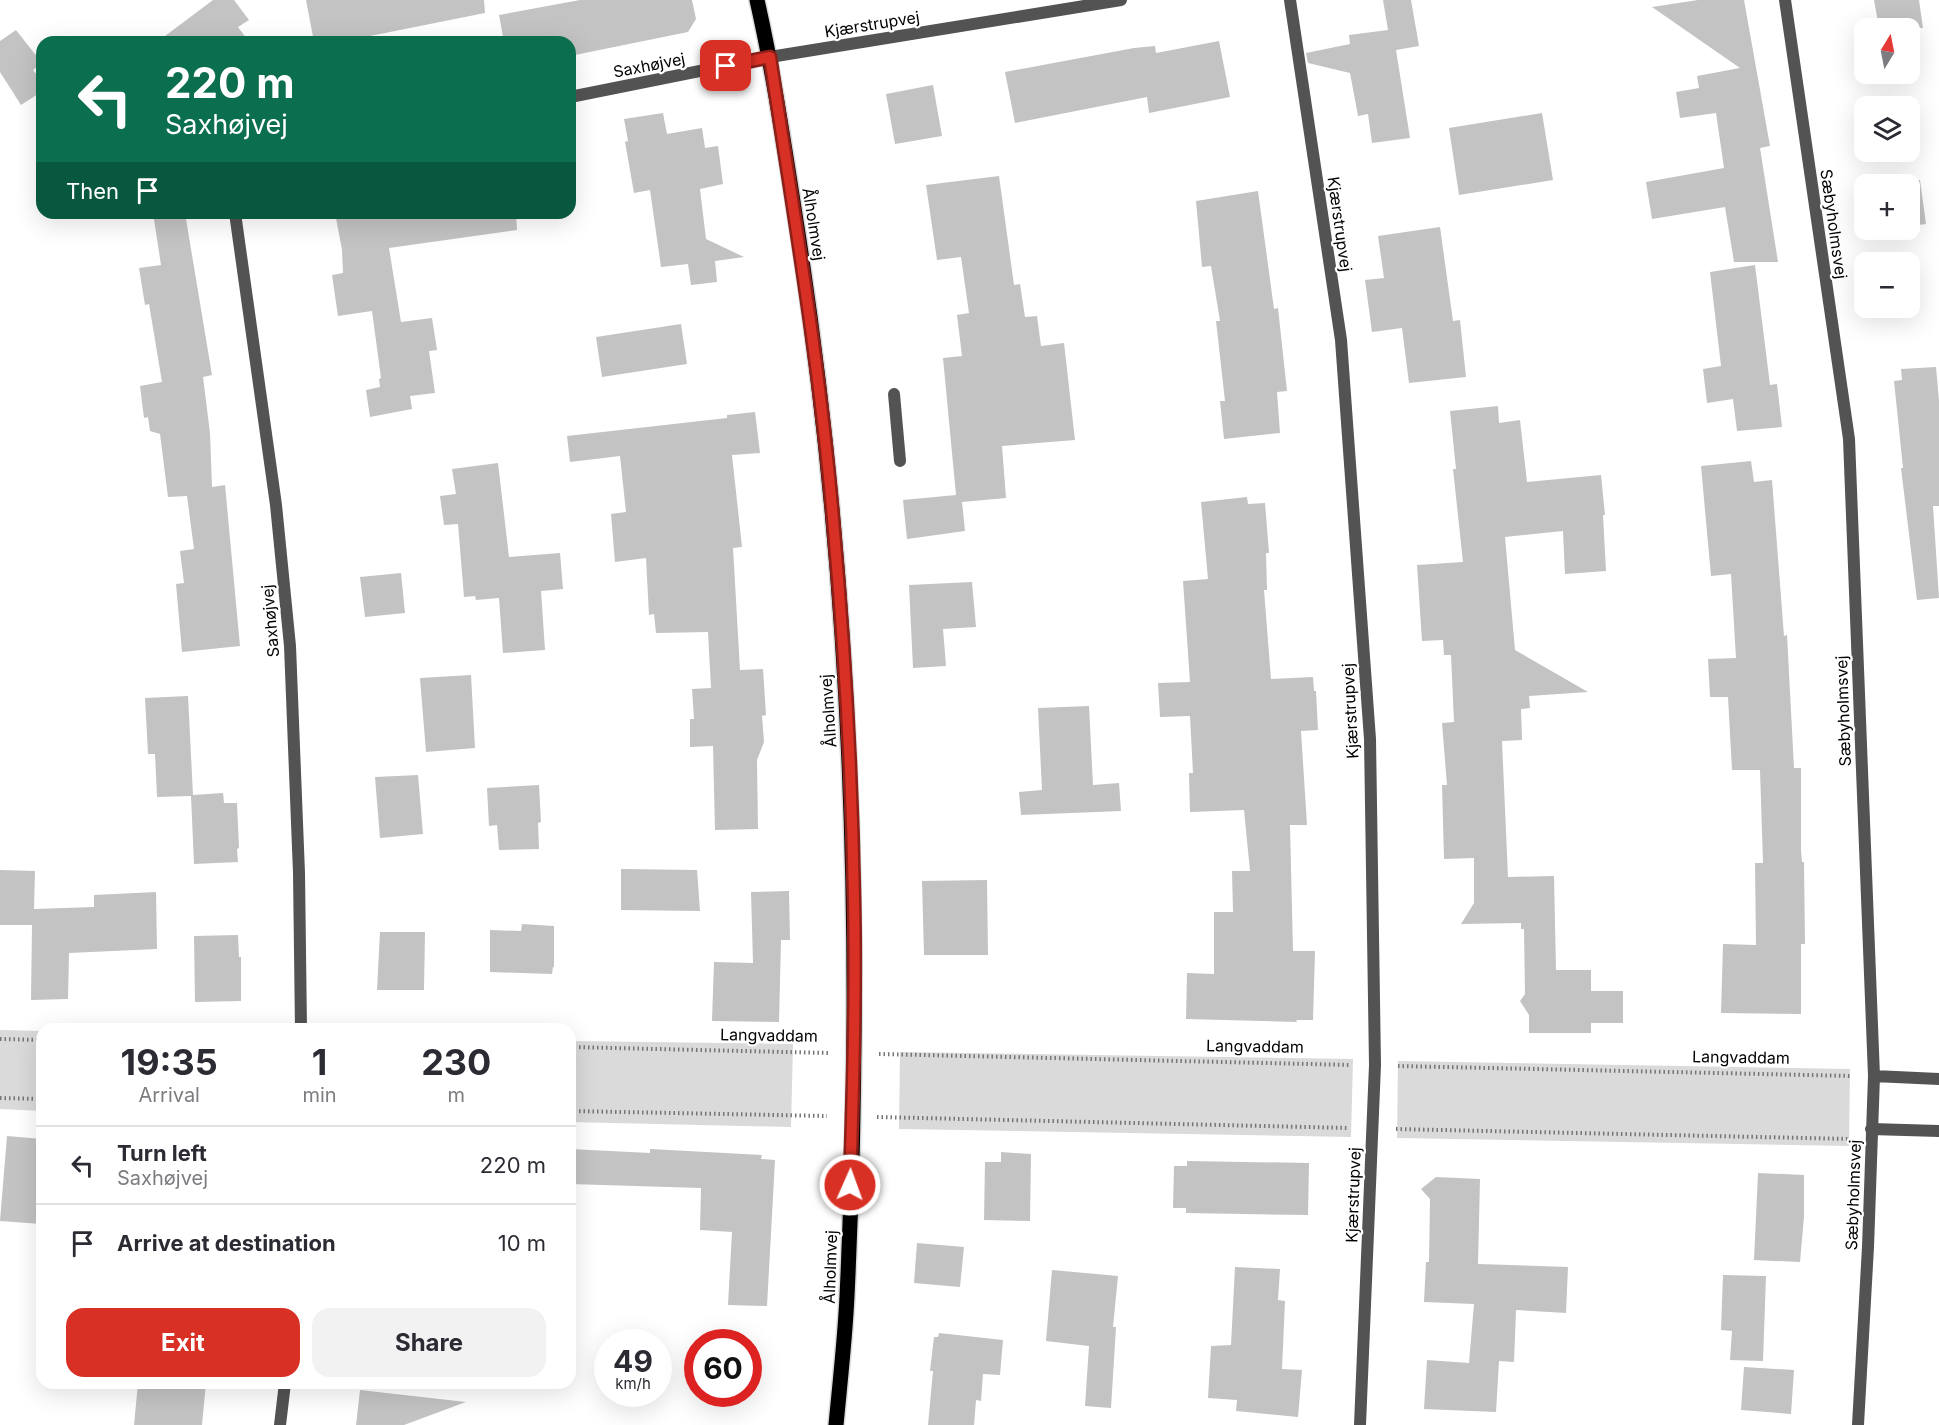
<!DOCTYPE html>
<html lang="en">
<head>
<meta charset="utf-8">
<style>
	body { margin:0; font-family:Inter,sans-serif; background:#f2f2f3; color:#2b2b33; height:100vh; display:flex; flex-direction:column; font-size:22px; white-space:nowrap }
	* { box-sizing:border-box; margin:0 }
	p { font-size:20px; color:#7c7c81 }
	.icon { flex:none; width:33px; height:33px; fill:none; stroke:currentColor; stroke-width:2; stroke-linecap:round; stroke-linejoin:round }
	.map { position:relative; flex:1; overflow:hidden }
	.details { position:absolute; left:36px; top:1023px; width:540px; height:366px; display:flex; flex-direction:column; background:#fff; border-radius:18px; box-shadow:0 6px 24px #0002 }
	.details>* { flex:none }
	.banner { position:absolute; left:36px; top:36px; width:540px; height:183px; border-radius:18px; box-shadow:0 6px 24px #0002; background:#0b6e4f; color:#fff; overflow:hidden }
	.needle { width:39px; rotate:10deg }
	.tools { position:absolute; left:1854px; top:18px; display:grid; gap:12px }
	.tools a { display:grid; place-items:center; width:66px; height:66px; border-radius:12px; background:#fff; box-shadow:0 6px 24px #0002; font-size:30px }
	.speed { position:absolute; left:594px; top:1329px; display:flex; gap:12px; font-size:30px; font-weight:700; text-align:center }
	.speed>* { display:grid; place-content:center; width:78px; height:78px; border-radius:50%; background:#fff; box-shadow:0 6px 24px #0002; line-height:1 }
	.speed small { font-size:15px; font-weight:400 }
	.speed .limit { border:9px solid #d22; background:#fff; color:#111 }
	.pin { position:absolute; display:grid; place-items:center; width:51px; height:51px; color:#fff; margin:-26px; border-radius:12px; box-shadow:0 3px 9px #0006 }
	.me { position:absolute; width:66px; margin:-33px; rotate:2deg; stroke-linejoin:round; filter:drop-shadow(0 0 4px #0008) }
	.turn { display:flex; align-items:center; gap:21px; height:126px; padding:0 30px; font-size:27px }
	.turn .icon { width:78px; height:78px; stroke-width:2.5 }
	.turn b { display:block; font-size:42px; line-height:51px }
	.then { display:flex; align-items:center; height:57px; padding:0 30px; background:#0003; gap:12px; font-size:22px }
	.eta { display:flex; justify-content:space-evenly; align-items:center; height:102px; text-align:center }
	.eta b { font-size:36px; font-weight:700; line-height:42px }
	.primary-button { display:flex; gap:12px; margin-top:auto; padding:12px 30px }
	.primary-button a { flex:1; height:69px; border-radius:18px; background:#d93025; color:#fff; font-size:24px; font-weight:700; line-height:69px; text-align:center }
	.primary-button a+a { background:#f2f2f3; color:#2b2b33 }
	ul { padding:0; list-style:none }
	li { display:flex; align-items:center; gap:18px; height:78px; padding:0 30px; border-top:2px solid #e1e1e2 }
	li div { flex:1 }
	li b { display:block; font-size:22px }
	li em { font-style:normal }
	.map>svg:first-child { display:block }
	.green { fill:#dadada }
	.building { fill:#c3c3c3 }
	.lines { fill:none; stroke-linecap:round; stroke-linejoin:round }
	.primary-casing { stroke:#dbdbdb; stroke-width:18 }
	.path { stroke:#757575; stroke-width:4; stroke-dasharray:1.5 3; stroke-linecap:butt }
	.service { stroke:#535353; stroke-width:12 }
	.minor { stroke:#535353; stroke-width:12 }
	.primary { stroke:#000; stroke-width:15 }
	.route-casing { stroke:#8d1f18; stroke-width:15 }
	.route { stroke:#d93025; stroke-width:10 }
	.labels { text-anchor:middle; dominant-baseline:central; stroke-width:4.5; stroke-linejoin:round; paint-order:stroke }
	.street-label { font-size:16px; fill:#000; stroke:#fff }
</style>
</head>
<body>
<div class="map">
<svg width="1939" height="1425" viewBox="0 0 1939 1425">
	<rect width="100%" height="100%" fill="#fff"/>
	<path class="green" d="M0,1030L42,1031V1111L0,1109Z
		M570,1041L793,1044L791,1127L570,1122Z
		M900,1052L1353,1059L1351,1137L899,1129Z
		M1398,1061L1850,1069L1849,1146L1397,1138Z"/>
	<path class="building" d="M213,0H234L249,20L238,27L249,42H157Z
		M306,0H484L485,13L355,39L356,42H314Z
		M580,0H692L696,19L688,32L570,56V42H504L499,15Z
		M1383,0H1411L1419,46L1396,50L1410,138L1372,143L1368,114L1358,116L1350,73L1308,63L1306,53L1350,44L1349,35L1388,30Z
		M1698,0H1744L1770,146L1760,148L1778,262H1734L1725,207L1652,219L1646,182L1724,168L1716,113L1680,118L1676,92L1699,88L1697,76L1740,68L1652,7Z
		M1874,0H1919L1923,28H1879Z
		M16,30L42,63L33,70L40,79L38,94L21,105L0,72V41Z
		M1219,41L1230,97L1149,113L1147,97L1015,123L1005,72L1134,48L1155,46L1156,53Z
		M933,85L942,136L895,144L886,94Z
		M663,113L667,134L702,128L705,148L718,146L723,184L700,189L706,239L744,257L715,261L717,282L691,285L688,264L661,267L650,190L634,193L625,142L628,141L624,119Z
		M1542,113L1553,180L1459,195L1449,128Z
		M999,176L1014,285L1020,284L1025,317L1037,316L1041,346L1064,343L1075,440L1002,446L1006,498L962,502L965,531L907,539L903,500L956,495L943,358L962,356L957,315L969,313L961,257L937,260L926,185Z
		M1920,180L1926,224L1910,226V184H1882Z
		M1258,191L1274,309L1278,308L1287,391L1277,392L1280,433L1224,439L1220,401H1225L1216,321H1220L1211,266L1202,267L1196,201Z
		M153,213H185L212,375L203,377L210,433L212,487L225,485L240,646L182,652L176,584L184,583L180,551L194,549L187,496L168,497L160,434L150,431L148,417L144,418L140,386L162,382L149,304L145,305L139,268L161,265Z
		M335,213H516L517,230L389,248L401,322L432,318L437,350L429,351L435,393L410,396L412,409L370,417L366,390L380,387L379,379L381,378L372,311L338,316L332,275L343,273L342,250Z
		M1440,227L1453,321L1460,320L1466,377L1409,383L1402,328L1372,332L1365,280L1384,278L1378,236Z
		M1755,265L1770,385L1777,384L1782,427L1737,431L1733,399L1707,403L1703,369L1721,366L1710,272Z
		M681,324L687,364L602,377L596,337Z
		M1936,367L1939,401V506H1933L1939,598L1917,600L1901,468H1903L1894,381L1902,380L1901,369Z
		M1498,406L1499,423L1520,420L1527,482L1601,475L1605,515H1603L1606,571L1565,574L1563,531L1505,537L1515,650L1588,692L1529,696L1530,708L1521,709L1522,740L1502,741L1508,877L1554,876L1556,970H1591V991H1623V1023H1591V1033H1529V1015L1520,1001L1525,994L1524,929H1521V923L1461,924L1474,903V858L1444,859L1442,785H1447L1442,723L1454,722L1451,655H1444L1443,640L1422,641L1417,565L1463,562L1453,469H1456L1450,411Z
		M755,412L760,453L732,455L742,547L733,548L740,670L763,669L766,715L762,716L764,742L757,760L758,829L715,830L713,746L690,747V719H694L692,689L711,688L708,632L656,633L654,614L649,615L646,558L615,562L611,514L626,512L620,456L570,462L567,436L727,418V415Z
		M1751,461L1754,482L1772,480L1784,636L1787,635L1794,768H1801V850L1802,862H1804L1805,944H1801V1014L1721,1013L1723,944L1756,945L1755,863H1763L1760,770H1732L1728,697H1710L1708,659L1736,658L1731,574L1711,576L1701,466Z
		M498,463L509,557L560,553L563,589L541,591L545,650L503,653L499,598L476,600L475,596L464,597L458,524L444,525L440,496L456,494L452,469Z
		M1247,497L1248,504L1265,503L1269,553H1266L1267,590H1264L1271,679L1313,677L1314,691H1316L1318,730L1301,731L1307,825H1290L1293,951H1315L1313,1020H1296L1297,1022L1186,1019L1187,973L1214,974V912H1233L1232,871H1250L1244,810L1190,812L1189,773H1193L1190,716L1160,717L1158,683L1190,682L1183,581L1208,579L1201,502Z
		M401,573L405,613L365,617L360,577Z
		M972,582L976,627L943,629L946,666L913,668L909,585Z
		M471,675L475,748L426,752L420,678Z
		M188,696L193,795L223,793L224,803H237L239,848L237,849L238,862L194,864L191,796L157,797L155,754H148L145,698Z
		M1089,706L1093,785L1119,783L1121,811L1021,815L1019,792L1042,790L1038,708Z
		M418,775L423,834L380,838L375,777Z
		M539,785L541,822L538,823L539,849L499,850L497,825L489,826L487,788Z
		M621,869L697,870L700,911L621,910Z
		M0,870L35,871L34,909L94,907V895L156,892L157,949L69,953L68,999L31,1000L32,925H0Z
		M987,880L988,955H924L922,881Z
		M789,891L790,940H781L779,1022L712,1021L714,962L753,963L751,892Z
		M522,924L554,926V967H553L552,974L490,972V930L521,931Z
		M380,932H425L424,990H377Z
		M238,935L239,957H241V1001L195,1002L194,936Z
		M7,1136L42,1139L41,1224L0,1221Z
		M570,1149L650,1153V1149L762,1155L761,1159L775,1160L767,1306L728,1305L732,1232L700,1230L701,1188L570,1184Z
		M1001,1152L1031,1154L1030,1221L984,1220L985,1162H1001Z
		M1187,1161L1309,1163L1308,1215L1186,1213V1208H1173L1174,1166H1187Z
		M1758,1173L1804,1175V1217L1800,1262L1754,1260Z
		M1436,1177L1480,1179L1478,1264L1568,1267L1566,1313L1516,1310L1514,1362L1499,1361L1496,1412L1424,1409L1427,1360L1469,1363L1474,1304L1424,1302L1426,1262H1429L1430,1199L1421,1189Z
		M917,1243L964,1247L960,1287L914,1283Z
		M1235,1267L1280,1269L1278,1300L1285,1301L1282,1369L1302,1370L1298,1417L1236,1411L1237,1400L1208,1398L1211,1346L1231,1345Z
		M1052,1270L1118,1276L1113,1327H1116L1111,1408L1085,1406L1089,1346L1046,1341Z
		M1723,1275L1766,1276L1763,1361L1730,1360L1732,1331L1721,1330Z
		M939,1333L1003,1340L1000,1375L983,1374L981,1401L976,1400L974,1425H928L933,1371H930L934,1337H938Z
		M1744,1367L1794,1370L1791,1414L1741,1410Z
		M138,1383H206L202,1425H134Z
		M360,1390L466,1402L404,1425H356Z"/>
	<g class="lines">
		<g class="primary-casing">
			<path id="primary" d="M757,0C774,75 785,151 797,227C852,580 864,939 847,1296C845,1339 840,1382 836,1425"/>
		</g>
		<path class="path" d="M0,1039L42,1040
			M570,1047L829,1053
			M879,1054L1351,1065
			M1398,1066L1852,1076
			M0,1098L42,1099
			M570,1111L827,1116
			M877,1117L1349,1128
			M1396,1129L1850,1139"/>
		<path class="service" d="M894,394L900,461"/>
		<path class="minor" d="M1290,0L1341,340L1370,739L1375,1065L1360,1425
			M1785,0L1849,439L1874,1076L1868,1247L1858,1425
			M570,97L770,57L1121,0
			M235,213L276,505L290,646L299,873L301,1029
			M1874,1076L1939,1079
			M1871,1129L1939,1131
			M280,1425L285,1383"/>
		<use href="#primary" class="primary"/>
	</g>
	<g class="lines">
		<g class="route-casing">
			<path id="route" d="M726,66L770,57C794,215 821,372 834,531C845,654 852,777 854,900C856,995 853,1090 850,1185"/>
		</g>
		<use href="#route" class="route"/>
	</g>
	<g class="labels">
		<g class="street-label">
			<text transform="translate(872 24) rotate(-9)">Kjærstrupvej</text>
			<text transform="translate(649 65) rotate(-11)">Saxhøjvej</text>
			<text transform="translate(814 224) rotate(81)">Ålholmvej</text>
			<text transform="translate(1340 224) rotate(82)">Kjærstrupvej</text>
			<text transform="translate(1834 224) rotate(82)">Sæbyholmsvej</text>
			<text transform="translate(270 621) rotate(-95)">Saxhøjvej</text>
			<text transform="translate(828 711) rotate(-94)">Ålholmvej</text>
			<text transform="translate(1350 711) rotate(-93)">Kjærstrupvej</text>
			<text transform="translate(1843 711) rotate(-92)">Sæbyholmsvej</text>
			<text transform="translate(769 1035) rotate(1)">Langvaddam</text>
			<text transform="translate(1255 1046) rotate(1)">Langvaddam</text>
			<text transform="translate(1741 1057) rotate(1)">Langvaddam</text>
			<text transform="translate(1353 1195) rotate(-88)">Kjærstrupvej</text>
			<text transform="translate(1853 1195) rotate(-88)">Sæbyholmsvej</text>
			<text transform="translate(830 1267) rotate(-88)">Ålholmvej</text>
		</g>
	</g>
</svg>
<div class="tools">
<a><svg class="needle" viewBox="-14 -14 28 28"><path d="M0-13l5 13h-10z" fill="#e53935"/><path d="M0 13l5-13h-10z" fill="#7c7c81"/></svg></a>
<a><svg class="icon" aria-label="layers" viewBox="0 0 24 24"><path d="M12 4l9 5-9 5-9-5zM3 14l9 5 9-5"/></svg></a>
<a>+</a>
<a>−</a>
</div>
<div class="speed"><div>49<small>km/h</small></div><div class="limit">60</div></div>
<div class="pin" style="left:726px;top:66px;background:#d93025"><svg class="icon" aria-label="arrive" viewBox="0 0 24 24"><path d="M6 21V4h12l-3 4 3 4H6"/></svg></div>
<svg class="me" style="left:850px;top:1185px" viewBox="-20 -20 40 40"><circle r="17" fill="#d93025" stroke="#fff" stroke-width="3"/><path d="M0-11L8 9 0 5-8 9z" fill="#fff"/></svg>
<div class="banner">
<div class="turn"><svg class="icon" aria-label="left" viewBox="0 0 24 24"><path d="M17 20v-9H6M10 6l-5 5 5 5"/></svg><div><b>220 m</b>Saxhøjvej</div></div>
<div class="then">Then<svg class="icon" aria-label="arrive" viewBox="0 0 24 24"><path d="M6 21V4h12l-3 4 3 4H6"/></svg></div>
</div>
<section class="details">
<div class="eta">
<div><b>19:35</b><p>Arrival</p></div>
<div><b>1</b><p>min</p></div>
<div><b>230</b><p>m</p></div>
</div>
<ul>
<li><svg class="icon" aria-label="left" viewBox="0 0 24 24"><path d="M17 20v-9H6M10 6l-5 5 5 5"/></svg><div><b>Turn left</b><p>Saxhøjvej</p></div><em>220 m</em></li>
<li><svg class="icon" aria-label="arrive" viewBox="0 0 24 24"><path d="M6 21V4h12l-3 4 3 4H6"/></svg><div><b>Arrive at destination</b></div><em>10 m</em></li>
</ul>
<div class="primary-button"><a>Exit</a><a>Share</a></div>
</section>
</div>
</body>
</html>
